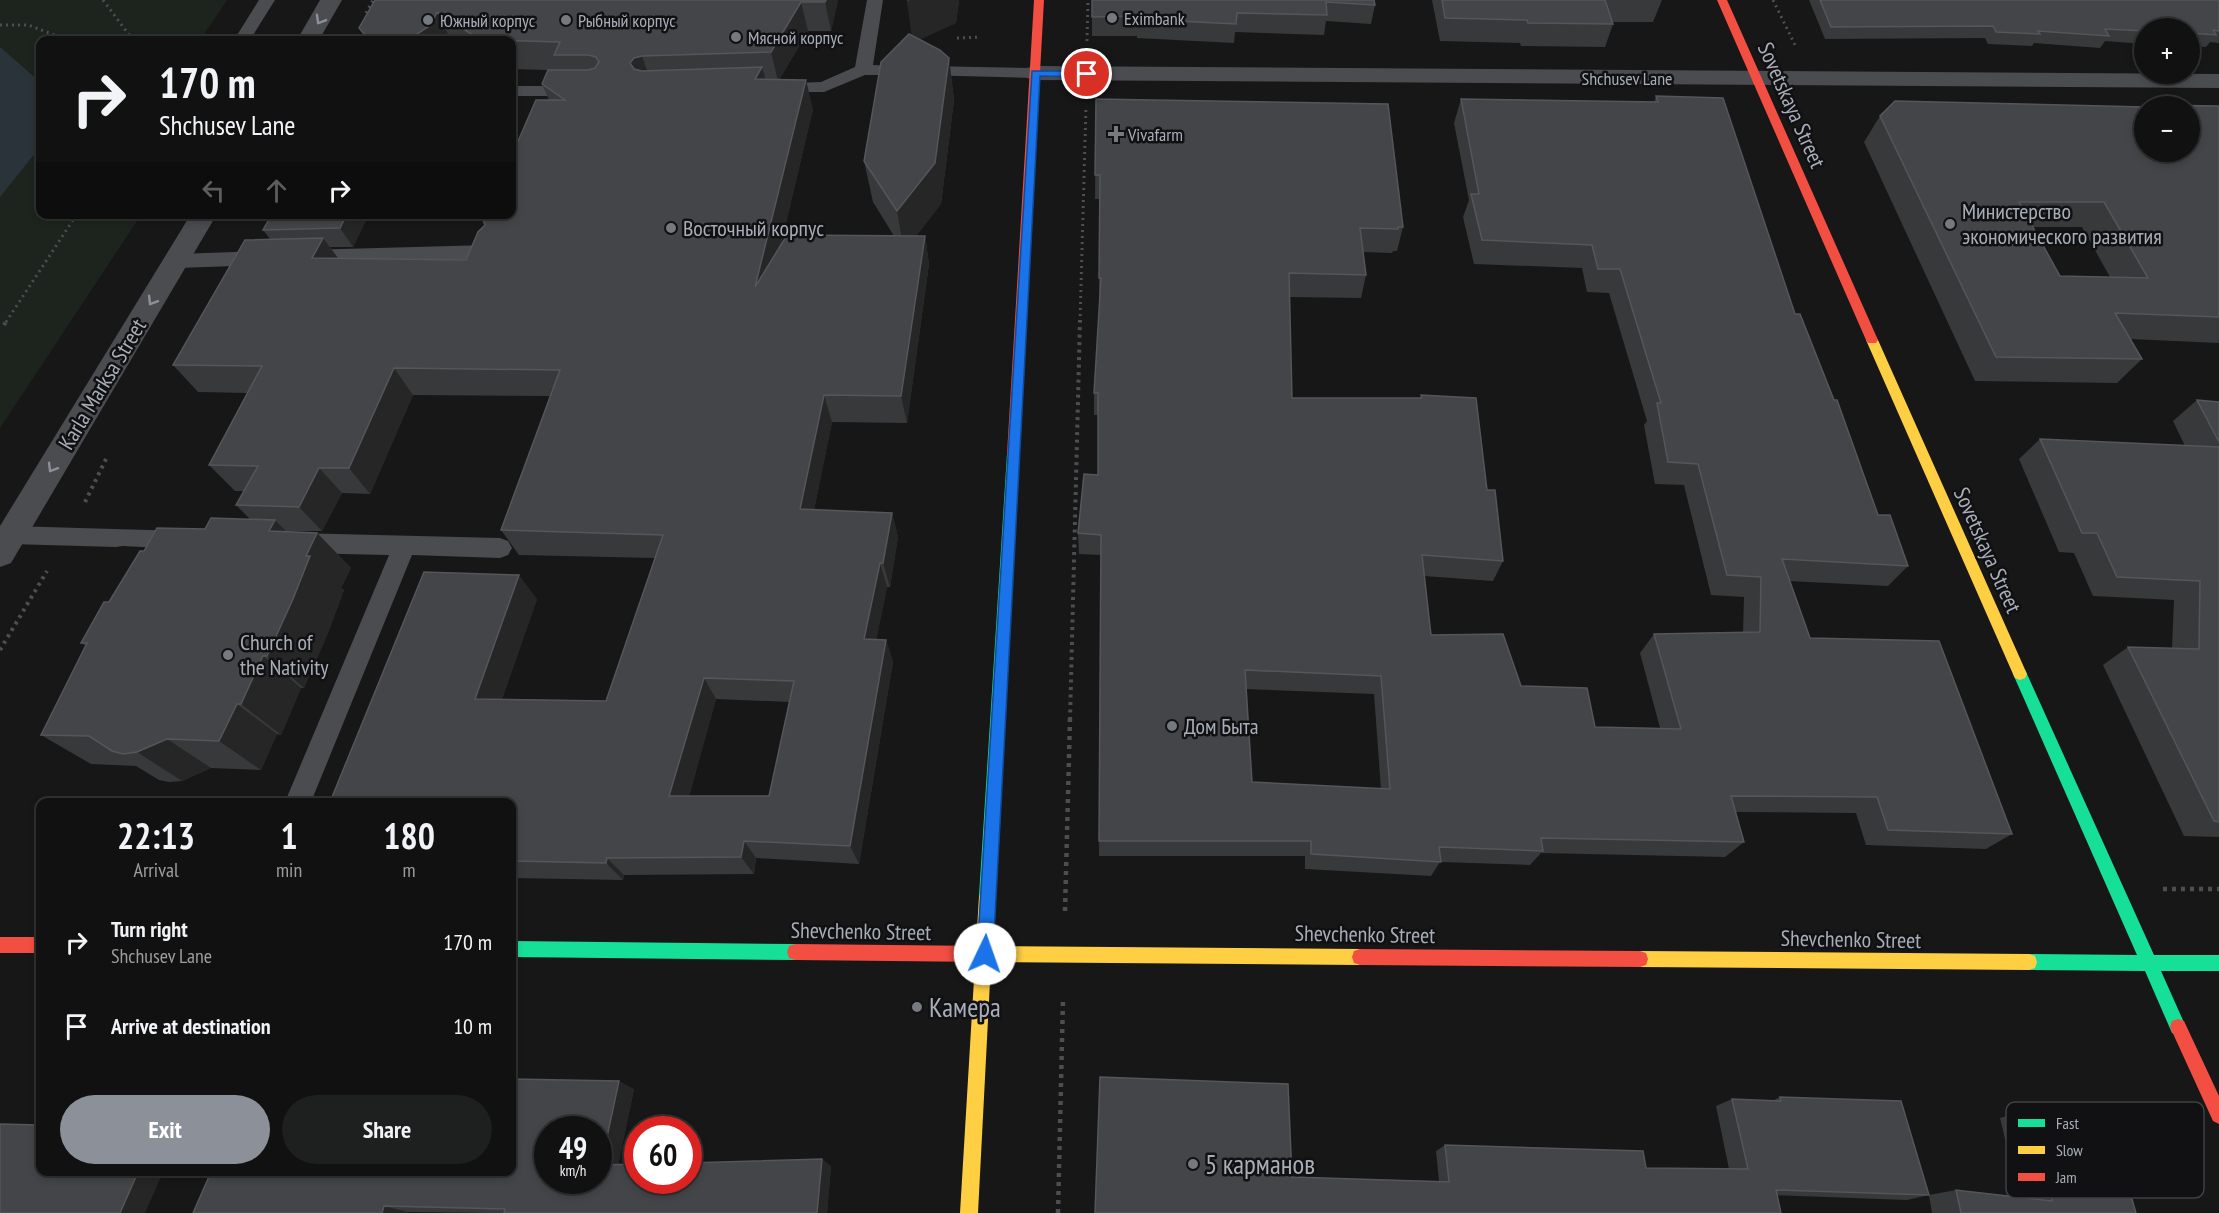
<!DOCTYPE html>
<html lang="en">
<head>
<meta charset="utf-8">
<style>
	body { margin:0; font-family:"PT Sans Narrow",sans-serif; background:#1e1f1f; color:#f1f3f6; height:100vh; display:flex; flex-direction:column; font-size:22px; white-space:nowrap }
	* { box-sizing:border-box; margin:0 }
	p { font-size:20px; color:#9c9d9f }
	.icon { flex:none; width:33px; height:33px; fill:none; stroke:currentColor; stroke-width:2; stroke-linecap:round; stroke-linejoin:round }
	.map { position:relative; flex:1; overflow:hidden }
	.panel { position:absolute; left:36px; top:798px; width:480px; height:378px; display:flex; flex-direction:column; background:#111; border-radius:12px; box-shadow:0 3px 9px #0003,0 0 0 2px #303131 }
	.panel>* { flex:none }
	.top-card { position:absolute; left:36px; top:36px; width:480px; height:183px; border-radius:12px; box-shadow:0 3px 9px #0003,0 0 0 2px #303131; background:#111; color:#f1f3f6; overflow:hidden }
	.tools { position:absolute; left:2134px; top:18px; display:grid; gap:12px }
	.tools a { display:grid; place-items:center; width:66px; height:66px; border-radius:50%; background:#111; box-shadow:0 3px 9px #0003,0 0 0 2px #303131; font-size:30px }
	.speed { position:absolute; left:534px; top:1116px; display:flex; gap:12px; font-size:30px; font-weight:700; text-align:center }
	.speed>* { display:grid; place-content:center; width:78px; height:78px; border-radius:50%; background:#111; box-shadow:0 3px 9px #0003,0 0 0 2px #303131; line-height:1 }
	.speed small { font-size:15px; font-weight:400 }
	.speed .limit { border:9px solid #d22; background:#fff; color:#111 }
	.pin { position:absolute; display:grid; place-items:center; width:51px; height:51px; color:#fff; margin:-26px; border:3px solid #fff; border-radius:50%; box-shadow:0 2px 6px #0007 }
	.me { position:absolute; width:66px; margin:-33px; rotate:3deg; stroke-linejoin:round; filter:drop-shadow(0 0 4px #0008) }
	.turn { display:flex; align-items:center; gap:21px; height:126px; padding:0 24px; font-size:27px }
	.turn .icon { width:78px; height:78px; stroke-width:2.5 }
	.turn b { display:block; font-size:42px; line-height:51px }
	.lanes { display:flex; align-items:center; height:57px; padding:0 24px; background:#0003; justify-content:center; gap:30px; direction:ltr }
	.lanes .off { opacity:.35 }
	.eta { display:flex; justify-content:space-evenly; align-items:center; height:102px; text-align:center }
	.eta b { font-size:36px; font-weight:800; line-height:42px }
	.primary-button { display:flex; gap:12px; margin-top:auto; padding:12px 24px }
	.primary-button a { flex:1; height:69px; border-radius:36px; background:#8c9099; color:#fff; font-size:24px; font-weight:800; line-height:69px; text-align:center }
	.primary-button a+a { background:#1e1f1f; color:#f1f3f6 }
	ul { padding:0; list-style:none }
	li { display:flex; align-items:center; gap:18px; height:84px; padding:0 24px }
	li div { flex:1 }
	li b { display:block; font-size:22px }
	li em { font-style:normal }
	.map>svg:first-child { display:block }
	.green { fill:#1d241d }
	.water { fill:#2a3339 }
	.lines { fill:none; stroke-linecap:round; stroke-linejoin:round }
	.path-far2 { stroke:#4d4e52; stroke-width:3; stroke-dasharray:2 4; stroke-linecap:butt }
	.path-far1 { stroke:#4d4e52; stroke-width:4; stroke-dasharray:3 4.5; stroke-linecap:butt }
	.path { stroke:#4d4e52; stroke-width:4.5; stroke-dasharray:4 5; stroke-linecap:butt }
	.lane { fill:#4b4c50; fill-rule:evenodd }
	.street { fill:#4b4c50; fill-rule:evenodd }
	.fast { fill:#16e098; fill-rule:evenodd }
	.slow { fill:#ffcf43; fill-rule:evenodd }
	.jam { fill:#f24e42; fill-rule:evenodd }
	.wall { fill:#38393a; fill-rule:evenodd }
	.shaded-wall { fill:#262627 }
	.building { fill:#444548; stroke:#54565a; stroke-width:1.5; fill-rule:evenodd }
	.oneway { stroke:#8c9199 }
	.route { fill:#1a73e8; stroke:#114b97; stroke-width:1.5 }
	.poi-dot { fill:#757980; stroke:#111113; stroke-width:2 }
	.labels { text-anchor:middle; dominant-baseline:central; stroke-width:5; stroke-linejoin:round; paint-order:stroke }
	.far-poi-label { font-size:18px; fill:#a8aeb8; stroke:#111113; text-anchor:start }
	.far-street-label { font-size:18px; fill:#a8aeb8; stroke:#111113 }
	.street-label { font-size:22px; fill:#a8aeb8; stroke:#111113 }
	.poi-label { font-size:22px; fill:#a8aeb8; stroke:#111113; text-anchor:start }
	.near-poi-label { font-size:27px; fill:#a8aeb8; stroke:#111113; text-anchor:start }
	.key { fill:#111113; stroke:#3e4045; stroke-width:1.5 }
	.key-label { font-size:16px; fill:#a8aeb8 }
</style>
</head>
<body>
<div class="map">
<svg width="2219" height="1213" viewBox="0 0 2219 1213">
	<rect width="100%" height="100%" fill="#171717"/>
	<path class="green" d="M0,0H227L200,40H40V214L141,215L0,428Z"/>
	<path class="water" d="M0,47L40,82V147L0,197Z"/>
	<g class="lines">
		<path class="path-far2" d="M103,0L133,40
			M1773,0L1795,45
			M366,13L373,0
			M0,25H28L68,40
			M957,38L980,37
			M1087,41L1088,0
			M6,322L77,214
			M1080,322L1086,106"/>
		<path class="path-far1" d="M4,325L7,320
			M85,502L107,457
			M0,650L47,571
			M1070,720L1080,320"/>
		<path class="path" d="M2163,889H2219
			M1065,911L1070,718
			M1058,1213L1063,999"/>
		<path class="lane" d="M259,0H275L250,40H234Z
			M867,0H883L873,65L913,67L916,71L913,75H865L824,92H769L766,88L769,84L821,82L855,67Z
			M926,66L1035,68L1041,69L1044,73L1041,77L1035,78L920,75L917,71L920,67Z
			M512,86H578L584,87L587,91L584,95L578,96H512Z
			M488,245L495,247L498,252L495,257L488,259L305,264L298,262L295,257L298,252L305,250Z
			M267,251L274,253L277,258L274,263L267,265L177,268L170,266L167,261L170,256L177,254Z
			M11,526L183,531L191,533L195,540L191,547L183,549L122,546L116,547L11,544L3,542L0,536L3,528Z
			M295,533L500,538L508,541L512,548L508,555L500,558L412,555L311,802H285L389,555L295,553L287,550L283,543L287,536Z"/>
		<path class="street" d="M320,0H342L319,40H297Z
			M1035,66L2219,74V88L1035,80L1027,78L1023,73L1027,68Z
			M191,214H217L11,563L0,567V526Z"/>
		<path class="fast" d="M1013,449L1019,454L995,896L992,901L987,904L982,901L979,896L1007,454Z
			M2020,668L2025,670L2027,674L2154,955H2219V971H2161L2186,1027L2184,1033L2178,1035L2172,1033L2145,971L2029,970L2023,968L2021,962L2023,956L2029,954L2137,955L2013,674L2015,670Z
			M512,941L795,944L801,946L803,952L801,958L795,960L512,957Z"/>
		<path class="slow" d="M1872,336L1878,340L2027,674L2025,678L2020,680L2015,678L2013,674L1866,340Z
			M987,888L992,891L995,896L992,946L1360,949L1366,951L1368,957L1366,963L1360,965L991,962L978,1213H960L979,896L982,891Z
			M1640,951L2029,954L2035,956L2037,962L2035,968L2029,970L1640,967L1634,965L1632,959L1634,953Z"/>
		<path class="jam" d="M1034,0H1044L1019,454L1013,459L1007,454Z
			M1717,0H1727L1878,340L1876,343H1868L1866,340Z
			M0,937H40V953H0Z
			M795,944L985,946L991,948L993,954L991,960L985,962L795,960L789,958L787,952L789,946Z
			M1360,949L1640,951L1646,953L1648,959L1646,965L1640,967L1360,965L1354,963L1352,957L1354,951Z
			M2178,1019L2184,1021L2219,1096V1124L2213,1121L2170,1027L2172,1021Z"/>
	</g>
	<path class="wall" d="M375,0H838L831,31H808L779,80L813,109L781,244L894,236L873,202L864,161L912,35L907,0H959L956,23L920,39L949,58L954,100L941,204L916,236H925L929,264L907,423L832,422L814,510L892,513L898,537L890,587H887L876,640H886L893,662L859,864L756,858L754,874L624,875L623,880L512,878V802H330L537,599L502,699L606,701L655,558L519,555L501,530L550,396L413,395L370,494L342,493L322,531H286L287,532L317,533L351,568L341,588L344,590L328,633L304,688H301L281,735L277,734L261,770L211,768L182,781L169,782L159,780L136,766L91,764L41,735L86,646L81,643L144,551L205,529L250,519L236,505L244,491H235L209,465L248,393L198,392L173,365L270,239L263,230L269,220H258L255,214H369L353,247H330L338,258L466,260L549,100L542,84L548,70L512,69V40H367L359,28ZM716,699L790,702L769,796H689Z
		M1092,0H1374L1375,5L1371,24L1326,21L1324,35L1235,32L1234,43L1137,38V36H1092Z
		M1432,0H1662L1653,22H1612L1613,24L1605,47L1521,46L1520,43L1440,41Z
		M1809,0H2219V43L2210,42L2206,47L2190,46V28H2145V44L2105,41L2100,48L2034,43L2032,46L1988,44L1985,38L1825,39Z
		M1656,96L1795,314L1878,515L1908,566L1888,586L1789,581L1810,638L2012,834L1986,849L1866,845L1856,813L1736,812L1744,842L1725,857L1541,853L1530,865L1440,862L1431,876L1305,869V856H1099L1101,555L1079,554L1078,533L1098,475V415H1094V393L1100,301H1099V278L1100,199H1095L1096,99L1403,227L1397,251H1393L1392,253L1363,252L1366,275L1361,298L1289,297L1292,398H1420L1421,395L1487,490L1503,561L1493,581L1424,576L1431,635L1595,727L1660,728L1640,653L1654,634L1743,632L1744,597L1711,595L1684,485L1655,484L1644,425L1647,421L1609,293L1587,292L1582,268L1474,264L1463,217L1469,200L1454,123L1461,99L1654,102ZM1246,689L1374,694L1381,789L1252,782Z
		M2154,105L2219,106V343L2130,339L2142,359L2117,383L1975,381L1864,142L1880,116L2145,107L2190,106H2152ZM2033,227H2082L2110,277L2060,276Z
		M2197,400L2219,402V837L2184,836L2103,665L2128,647L2172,648L2174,600L2093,596L2074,553L2059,552L2019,459L2040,439L2185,446L2173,421Z
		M634,1089L618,1165L831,1166L827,1213H488L408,1212L407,1213H193Z
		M1780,1097L1929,1195L1956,1190L2019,1197L2000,1118L2028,1110L2169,1181L2136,1187L2128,1186L2136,1213H1932L1929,1195L1907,1200L1292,1177L1439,1181L1436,1151L1445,1145L1646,1168L1729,1169L1716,1106L1732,1099L1772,1101Z"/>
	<path class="shaded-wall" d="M826,0H838L831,31L825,2Z
		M910,0H959L956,23L913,43L907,2Z
		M801,2L808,31L778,81L771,52Z
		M437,12L451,40H408Z
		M642,56L652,85L644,87L630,63L634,58Z
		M949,58L954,100L941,204L904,252L897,211Z
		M762,67L770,96L755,79Z
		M806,80L813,109L764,314L755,287Z
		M347,214H369L353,247L340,228Z
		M925,236L929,264L907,423L901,396Z
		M323,238L343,265L312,258Z
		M394,368L413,395L370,494L349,468Z
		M824,395L832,422L809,534L800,509Z
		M319,468L342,493L322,531L299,507Z
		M892,513L898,537L890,587L883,563Z
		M275,520L308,553L317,533L351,568L341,588L344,590L328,633L304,688L267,656L269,531Z
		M880,563L887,587L872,662L864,639Z
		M519,575L537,599L495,720L475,699Z
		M886,640L893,662L859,864L850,846Z
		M263,656L301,688L281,735L241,704Z
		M704,678L716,699L684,815L669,796Z
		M237,704L277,734L261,770L219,741Z
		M167,739L211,768L182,781L137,752Z
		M744,841L756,858L754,874L741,857Z
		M607,858L624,875L623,880L606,863Z
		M619,1081L634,1089L617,1171L601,1165Z
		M822,1159L831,1166L827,1213H817Z
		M138,1172H163L145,1213H120Z
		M384,1206L408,1212L407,1213H382Z"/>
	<path class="building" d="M375,0H826L825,2H801L771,52L642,56L634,58L630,63L634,69L642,71L762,67L755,79L806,80L755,287L787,235L925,236L901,396L824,395L800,509L892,513L883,563H880L864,639L886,640L850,846L744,841L741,857L607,858L606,863L512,861V802H330L424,572L519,575L475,699L606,701L663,535L501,530L560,370L394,368L349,468H319L299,507L236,505L258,466L209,465L262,366L173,365L245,240L323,238L312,258L466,260L478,232L485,225L483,220L486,214H512V155L536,100H565L542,84L548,70H588L595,68L599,62L596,57L588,55H554L560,42L490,40L476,37L437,12L431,25L408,40H369L359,28ZM704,678L794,681L769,796H669Z
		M1092,0H1374L1375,5L1326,2L1327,15L1237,13L1236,24L1137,19V16L1092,17Z
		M1442,0H1605L1613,24L1528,23L1527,20L1445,18Z
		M1820,0H2219V31L2213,30L2216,35L2190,33V28H2145V31L2105,29L2109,36L2038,31L2040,34L1996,32L1993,26L1831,27Z
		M909,34L940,50L949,58L935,163L897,211L864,161L881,62Z
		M1656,96L1723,98L1795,314H1800L1834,400H1837L1878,515H1890L1908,566L1782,559L1810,638L1939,641L2012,834L1888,830L1877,797L1731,796L1744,842L1541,838L1543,851L1439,847L1441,862L1311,854V841H1099L1101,535L1078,533L1084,474L1098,475V393H1094L1101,278H1099L1100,175H1095L1096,99L1388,104L1403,227H1398V229L1360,228L1366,275L1289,273L1292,398H1422L1421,395L1476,398L1487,490H1495L1503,561L1422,555L1431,635L1503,634L1521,686L1587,688L1595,727L1681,729L1654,634L1760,632L1761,577L1727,575L1698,464L1668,462L1657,403H1661L1620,269H1598L1592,245L1482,240L1471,194H1479L1461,99L1658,102ZM1245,670L1381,676L1390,789L1252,782Z
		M1895,101L2145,107V152H2190V106H2155L2154,105L2219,106V317L2115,313L2142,359L1996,357L1880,116ZM2019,202H2104L2148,278L2060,276Z
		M272,214H347L340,228L263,230Z
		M2197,400L2219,402V442Z
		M2040,439L2219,447V822L2214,821L2128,647L2199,649L2200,581L2117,577L2097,533H2082Z
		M211,518L275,520L269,531L317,533L306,556H310L293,599L267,656H263L241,704H237L219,741L167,739L137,752L123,754L112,751L89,736L41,735L87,643H81L104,602H109L140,551H144L157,528L205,529Z
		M1100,1077L1288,1084L1292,1177L1449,1182L1445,1145L1643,1151L1646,1168L1748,1169L1732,1099L1781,1101L1780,1097L1901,1101L1929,1195L1776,1190L1781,1213H1095Z
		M512,1079L619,1081L601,1165L638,1164V1180H688V1163L822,1159L817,1213H504L505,1209L384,1206L382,1213H193L211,1172H512ZM548,1130H598V1180H548Z
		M2028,1110L2152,1126L2169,1181L2125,1175L2136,1213H1961L1956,1190L2052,1201Z
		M0,1124L40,1125V1172H138L120,1213H0Z"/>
	<defs><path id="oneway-chevron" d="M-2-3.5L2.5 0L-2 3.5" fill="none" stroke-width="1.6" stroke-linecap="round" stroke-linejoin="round" transform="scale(1.5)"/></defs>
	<g class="oneway">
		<use href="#oneway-chevron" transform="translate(320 20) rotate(120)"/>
		<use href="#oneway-chevron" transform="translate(152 301) rotate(121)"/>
		<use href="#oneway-chevron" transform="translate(52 468) rotate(121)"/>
	</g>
	<path class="route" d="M1032,71H1087L1092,74L1087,77L1040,76L993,954L991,959L985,962L979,959L977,954Z"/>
	<g class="poi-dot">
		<circle cx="1112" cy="18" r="6"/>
		<circle cx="428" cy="20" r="6"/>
		<circle cx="566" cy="20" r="6"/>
		<circle cx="736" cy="37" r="6"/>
		<path d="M1113 125h6v6h6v6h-6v6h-6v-6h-6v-6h6z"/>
		<circle cx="1950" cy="224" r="6"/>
		<circle cx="671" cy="228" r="6"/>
		<circle cx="228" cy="655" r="6"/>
		<circle cx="1172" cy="726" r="6"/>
		<circle cx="917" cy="1007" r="6"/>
		<circle cx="1193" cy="1164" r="6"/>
	</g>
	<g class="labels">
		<g class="far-poi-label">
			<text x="1124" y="18">Eximbank</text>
			<text x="440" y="20">Южный корпус</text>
			<text x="578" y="20">Рыбный корпус</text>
			<text x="748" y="37">Мясной корпус</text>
			<text x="1128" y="134">Vivafarm</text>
		</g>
		<g class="far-street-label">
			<text x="1627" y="78">Shchusev Lane</text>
		</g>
		<g class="street-label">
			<text transform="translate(1792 105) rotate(66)">Sovetskaya Street</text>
			<text transform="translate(102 384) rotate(-59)">Karla Marksa Street</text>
			<text transform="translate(1988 550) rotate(66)">Sovetskaya Street</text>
			<text transform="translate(861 931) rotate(1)">Shevchenko Street</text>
			<text transform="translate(1365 934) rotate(1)">Shevchenko Street</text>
			<text transform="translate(1851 939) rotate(1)">Shevchenko Street</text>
		</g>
		<g class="poi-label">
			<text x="1962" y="211">Министерство<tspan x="1962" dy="25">экономического развития</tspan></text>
			<text x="683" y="228">Восточный корпус</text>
			<text x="240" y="642">Church of<tspan x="240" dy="25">the Nativity</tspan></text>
			<text x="1184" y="726">Дом Быта</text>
		</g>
		<g class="near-poi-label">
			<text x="929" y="1007">Камера</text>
			<text x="1205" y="1164">5 карманов</text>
		</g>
	</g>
	<rect x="2006" y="1102" width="198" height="96" rx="9" class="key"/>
	<rect x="2018" y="1119" width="27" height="8" fill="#16e098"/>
	<rect x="2018" y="1146" width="27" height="8" fill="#ffcf43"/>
	<rect x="2018" y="1173" width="27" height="8" fill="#f24e42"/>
	<g class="key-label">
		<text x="2056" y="1129">Fast</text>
		<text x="2056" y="1156">Slow</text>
		<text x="2056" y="1183">Jam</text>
	</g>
</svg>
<div class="tools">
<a>+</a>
<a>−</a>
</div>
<div class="speed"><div>49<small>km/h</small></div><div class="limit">60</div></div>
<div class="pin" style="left:1087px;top:74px;background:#d93025"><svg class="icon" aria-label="arrive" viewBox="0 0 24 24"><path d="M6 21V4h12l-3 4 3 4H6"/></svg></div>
<svg class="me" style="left:985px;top:954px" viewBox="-20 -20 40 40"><circle r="19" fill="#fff"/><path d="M0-13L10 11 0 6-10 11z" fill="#1a73e8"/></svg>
<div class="top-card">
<div class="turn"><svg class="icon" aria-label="right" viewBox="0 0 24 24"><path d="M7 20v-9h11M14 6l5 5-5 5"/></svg><div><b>170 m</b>Shchusev Lane</div></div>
<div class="lanes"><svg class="icon off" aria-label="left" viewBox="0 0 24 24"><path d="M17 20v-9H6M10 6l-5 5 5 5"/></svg><svg class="icon off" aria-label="ahead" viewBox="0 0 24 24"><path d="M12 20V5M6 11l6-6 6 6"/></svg><svg class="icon" aria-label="right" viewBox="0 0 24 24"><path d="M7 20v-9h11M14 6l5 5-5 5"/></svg></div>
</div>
<section class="panel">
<div class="eta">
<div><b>22:13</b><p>Arrival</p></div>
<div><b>1</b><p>min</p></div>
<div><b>180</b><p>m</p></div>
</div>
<ul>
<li><svg class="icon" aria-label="right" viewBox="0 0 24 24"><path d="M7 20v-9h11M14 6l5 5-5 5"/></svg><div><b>Turn right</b><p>Shchusev Lane</p></div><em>170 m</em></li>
<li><svg class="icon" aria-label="arrive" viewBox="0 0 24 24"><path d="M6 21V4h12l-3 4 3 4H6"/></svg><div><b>Arrive at destination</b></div><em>10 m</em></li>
</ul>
<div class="primary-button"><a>Exit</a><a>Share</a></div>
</section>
</div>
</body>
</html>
